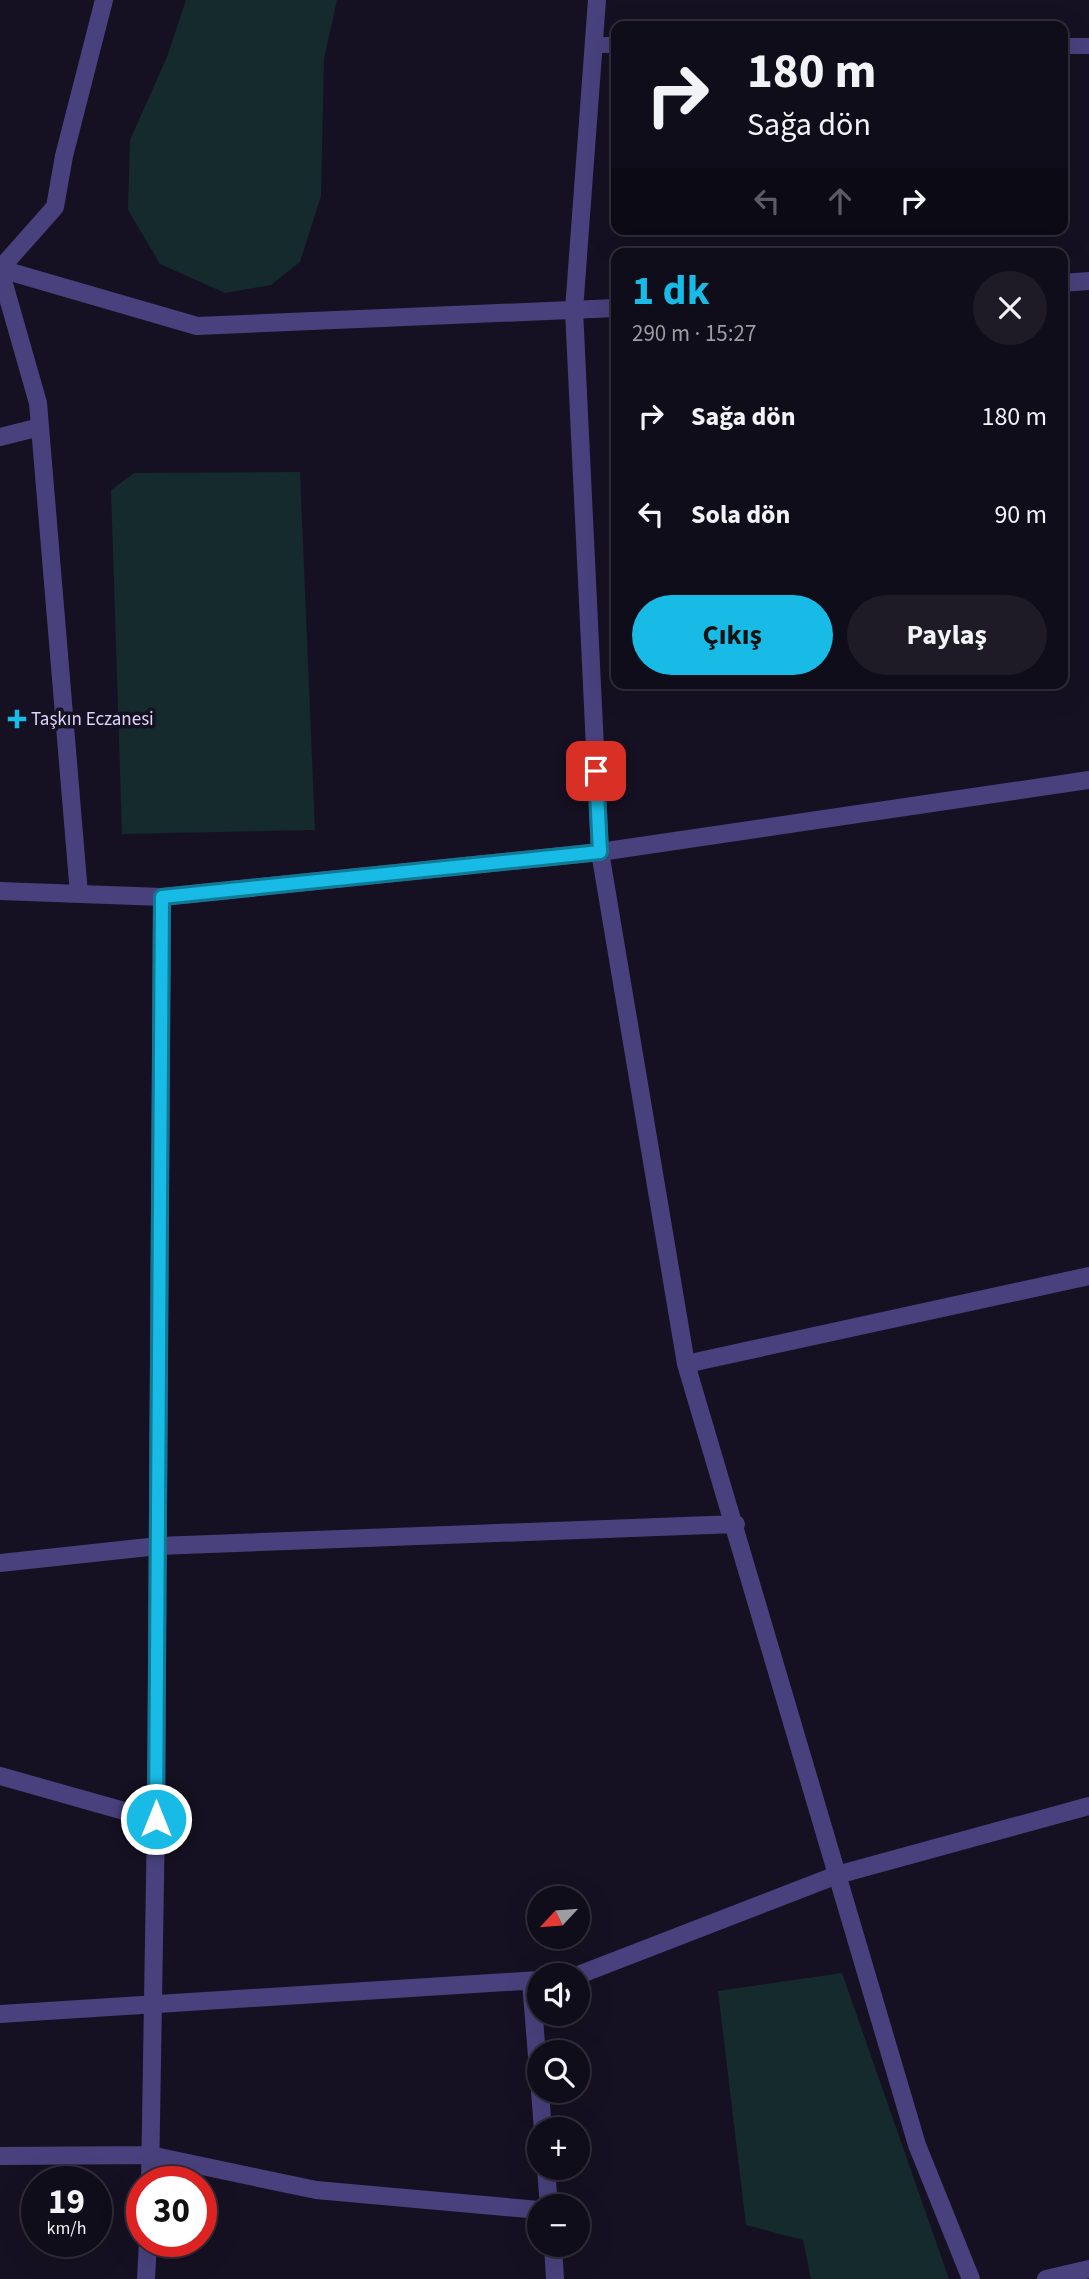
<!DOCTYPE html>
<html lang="tr">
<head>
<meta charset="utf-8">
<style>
	body { margin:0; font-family:"Source Sans 3",sans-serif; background:#1e1b27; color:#f1f3f6; height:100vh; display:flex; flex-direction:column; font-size:26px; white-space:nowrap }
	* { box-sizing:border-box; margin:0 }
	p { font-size:23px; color:#9c9ca2 }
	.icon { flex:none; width:38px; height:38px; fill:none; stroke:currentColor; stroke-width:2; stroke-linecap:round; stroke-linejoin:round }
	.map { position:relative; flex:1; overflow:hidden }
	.drawer { position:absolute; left:611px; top:248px; width:457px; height:441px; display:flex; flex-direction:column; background:#100d1a; border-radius:14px; box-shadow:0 7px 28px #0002,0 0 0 2px #302d39 }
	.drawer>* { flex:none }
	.guide { position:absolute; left:611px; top:21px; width:457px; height:214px; border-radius:14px; box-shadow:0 7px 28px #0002,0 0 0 2px #302d39; background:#100d1a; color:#f1f3f6; overflow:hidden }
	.needle { width:46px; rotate:244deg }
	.fabs { position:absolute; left:527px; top:1886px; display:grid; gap:14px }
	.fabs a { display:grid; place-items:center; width:63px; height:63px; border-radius:50%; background:#100d1a; box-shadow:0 7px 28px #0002,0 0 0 2px #302d39; font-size:35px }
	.speed { position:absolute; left:21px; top:2166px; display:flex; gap:14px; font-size:35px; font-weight:700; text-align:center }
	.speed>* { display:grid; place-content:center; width:91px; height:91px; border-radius:50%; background:#100d1a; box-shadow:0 7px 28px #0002,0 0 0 2px #302d39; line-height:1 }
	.speed small { font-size:18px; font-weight:400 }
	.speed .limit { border:10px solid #d22; background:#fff; color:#111 }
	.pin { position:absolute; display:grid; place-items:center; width:60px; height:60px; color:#fff; margin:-30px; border-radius:14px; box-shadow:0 4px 10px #0006 }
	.me { position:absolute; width:77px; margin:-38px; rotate:0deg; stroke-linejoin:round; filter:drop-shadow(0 0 5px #0008) }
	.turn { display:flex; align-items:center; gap:24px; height:147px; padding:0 21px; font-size:32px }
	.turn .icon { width:91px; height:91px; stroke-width:2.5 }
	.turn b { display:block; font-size:49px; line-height:60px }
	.lanes { display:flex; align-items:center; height:66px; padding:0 21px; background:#0003; justify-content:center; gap:35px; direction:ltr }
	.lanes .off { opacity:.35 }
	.round { display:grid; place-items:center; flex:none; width:74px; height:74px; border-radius:37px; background:#1e1b27 }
	.summary { display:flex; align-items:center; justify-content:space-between; height:119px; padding:0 21px }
	h1 { font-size:42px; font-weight:700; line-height:52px; color:#18bbe5 }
	.action { display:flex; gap:14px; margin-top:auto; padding:14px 21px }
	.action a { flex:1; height:80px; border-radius:42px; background:#18bbe5; color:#111; font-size:28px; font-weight:700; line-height:80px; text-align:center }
	.action a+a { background:#1e1b27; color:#f1f3f6 }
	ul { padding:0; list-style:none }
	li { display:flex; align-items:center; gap:21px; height:98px; padding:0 21px }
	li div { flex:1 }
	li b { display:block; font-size:26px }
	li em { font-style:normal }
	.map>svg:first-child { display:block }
	.green { fill:#142a2c }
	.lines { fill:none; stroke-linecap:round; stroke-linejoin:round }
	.service { stroke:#49417d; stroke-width:16 }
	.minor { stroke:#49417d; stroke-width:18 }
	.route-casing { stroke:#107a95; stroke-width:18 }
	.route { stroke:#18bbe5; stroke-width:12 }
	.poi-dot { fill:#18bbe5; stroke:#161122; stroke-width:2.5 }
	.labels { text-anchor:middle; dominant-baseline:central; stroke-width:7; stroke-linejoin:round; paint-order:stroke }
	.poi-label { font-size:19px; fill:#ded6fb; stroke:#161122; text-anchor:start }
</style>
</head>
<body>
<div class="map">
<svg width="1089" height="2279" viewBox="0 0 1089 2279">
	<rect width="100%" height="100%" fill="#161122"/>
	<path class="green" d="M186,0H337L324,59L321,196L300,262L271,285L225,293L160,264L128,210L130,140L167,57Z
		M300,472L315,830L122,834L111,490L134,473Z
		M842,1973L949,2279H811L803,2240L746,2225L718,1991Z"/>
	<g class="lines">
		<path class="service" d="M594,45H616
			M1062,46H1089"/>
		<path class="minor" d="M597,0L574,310L600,852L686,1364L917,2145L971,2279
			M0,269L197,326L616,308
			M0,269L55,207L64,156L104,0
			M0,270L38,403L79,894
			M1062,283L1089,281
			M0,437L40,427
			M0,891L162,897L600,852L1089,780
			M686,1364L1089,1276
			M0,1563L158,1546L736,1524
			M0,1776L156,1820
			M576,1976L837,1875L1089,1806
			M531,1981L539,2081
			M0,2014L539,1980
			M540,2091L543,2130
			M0,2156L150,2155L316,2190L539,2210
			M546,2168L549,2207
			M150,2182L156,1820L162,897
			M553,2245L555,2279
			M146,2279L148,2242
			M1046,2279L1089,2269"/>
	</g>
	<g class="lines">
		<g class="route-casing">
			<path id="route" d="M156,1819L162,897L600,852L596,771"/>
		</g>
		<use href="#route" class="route"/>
	</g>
	<path class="poi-dot" d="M13.5 708.5h7v7h7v7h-7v7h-7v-7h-7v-7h7z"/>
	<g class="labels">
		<g class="poi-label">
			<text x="31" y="719">Taşkın Eczanesi</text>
		</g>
	</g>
</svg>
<div class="fabs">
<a><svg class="needle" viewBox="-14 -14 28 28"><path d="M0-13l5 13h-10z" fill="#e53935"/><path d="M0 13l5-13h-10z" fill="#9c9ca2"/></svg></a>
<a><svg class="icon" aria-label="sound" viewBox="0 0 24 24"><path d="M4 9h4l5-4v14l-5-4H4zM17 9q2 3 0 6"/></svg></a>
<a><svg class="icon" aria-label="search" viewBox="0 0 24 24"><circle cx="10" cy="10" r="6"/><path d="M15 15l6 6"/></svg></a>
<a>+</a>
<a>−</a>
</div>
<div class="speed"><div>19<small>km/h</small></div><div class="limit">30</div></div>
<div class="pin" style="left:596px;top:771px;background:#d93025"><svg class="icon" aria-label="arrive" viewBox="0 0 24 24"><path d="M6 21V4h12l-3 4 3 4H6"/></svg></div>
<svg class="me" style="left:156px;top:1819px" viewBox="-20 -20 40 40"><circle r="17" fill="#18bbe5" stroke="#fff" stroke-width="3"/><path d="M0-11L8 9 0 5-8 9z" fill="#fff"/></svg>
<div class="guide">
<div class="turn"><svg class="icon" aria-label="right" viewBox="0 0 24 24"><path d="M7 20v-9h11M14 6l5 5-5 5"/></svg><div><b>180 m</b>Sağa dön</div></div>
<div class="lanes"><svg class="icon off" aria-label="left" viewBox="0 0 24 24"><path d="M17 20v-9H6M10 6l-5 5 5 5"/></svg><svg class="icon off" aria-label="ahead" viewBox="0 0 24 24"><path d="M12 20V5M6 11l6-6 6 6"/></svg><svg class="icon" aria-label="right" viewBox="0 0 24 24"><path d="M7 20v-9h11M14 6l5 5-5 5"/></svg></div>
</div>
<section class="drawer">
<div class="summary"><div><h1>1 dk</h1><p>290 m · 15:27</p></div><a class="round"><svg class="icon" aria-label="close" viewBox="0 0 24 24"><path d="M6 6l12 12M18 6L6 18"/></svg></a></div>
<ul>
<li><svg class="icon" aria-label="right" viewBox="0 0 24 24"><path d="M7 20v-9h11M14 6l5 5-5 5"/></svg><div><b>Sağa dön</b></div><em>180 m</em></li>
<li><svg class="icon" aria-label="left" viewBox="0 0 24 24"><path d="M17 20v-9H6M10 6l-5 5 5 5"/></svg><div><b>Sola dön</b></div><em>90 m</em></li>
</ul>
<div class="action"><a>Çıkış</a><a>Paylaş</a></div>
</section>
</div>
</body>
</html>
